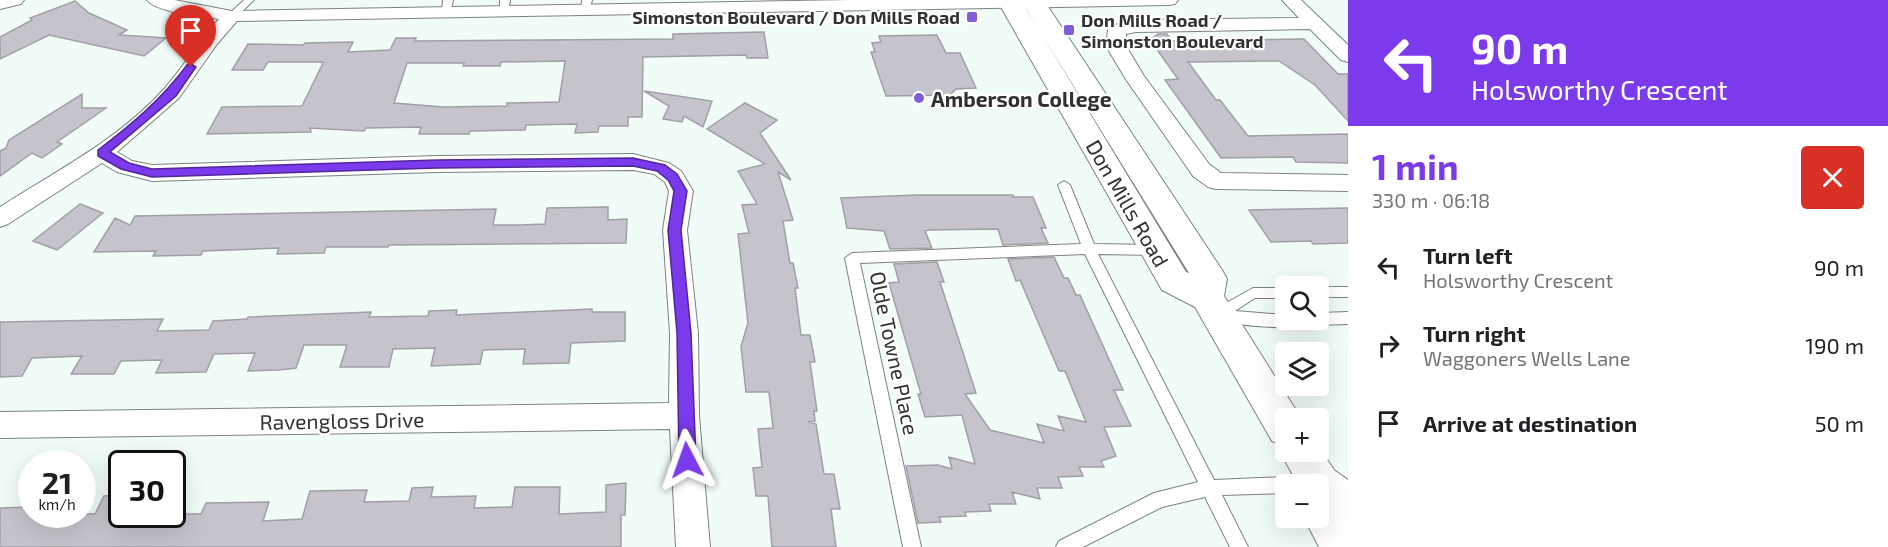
<!DOCTYPE html>
<html lang="en">
<head>
<meta charset="utf-8">
<style>
	body { margin:0; font-family:"Exo 2",sans-serif; background:#f2f2f2; color:#202124; height:100vh; display:flex; flex-direction:column; font-size:22px; white-space:nowrap }
	* { box-sizing:border-box; margin:0 }
	p { font-size:20px; color:#757577 }
	.icon { flex:none; width:33px; height:33px; fill:none; stroke:currentColor; stroke-width:2; stroke-linecap:round; stroke-linejoin:round }
	.map { position:relative; flex:1; overflow:hidden }
	.panel { display:flex; flex-direction:column; background:#fff; width:540px }
	.panel>* { flex:none }
	.guide { background:#7c3aed; color:#fff; overflow:hidden }
	.fabs { position:absolute; left:1275px; top:276px; display:grid; gap:12px }
	.fabs a { display:grid; place-items:center; width:54px; height:54px; border-radius:6px; background:#fff; box-shadow:0 6px 24px #0002; font-size:30px }
	.speed { position:absolute; left:18px; top:450px; display:flex; gap:12px; font-size:30px; font-weight:700; text-align:center }
	.speed>* { display:grid; place-content:center; width:78px; height:78px; border-radius:50%; background:#fff; box-shadow:0 6px 24px #0002; line-height:1 }
	.speed small { font-size:15px; font-weight:400 }
	.speed .limit { border:3px solid #111; border-radius:9px; background:#fff; color:#111 }
	.pin { position:absolute; display:grid; place-items:center; width:51px; height:51px; color:#fff; margin:-62px -26px; border-radius:50% 50% 50% 0; rotate:-45deg; box-shadow:0 0 6px #0007 }
	.pin .icon { rotate:45deg }
	.me { position:absolute; width:66px; margin:-33px; rotate:356deg; stroke-linejoin:round; filter:drop-shadow(0 0 4px #0008) }
	.turn { display:flex; align-items:center; gap:21px; height:126px; padding:0 24px; font-size:27px }
	.turn .icon { width:78px; height:78px; stroke-width:2.5 }
	.turn b { display:block; font-size:42px; line-height:51px }
	.round { display:grid; place-items:center; flex:none; width:63px; height:63px; border-radius:6px; background:#f2f2f2 }
	.overview { display:flex; align-items:center; justify-content:space-between; height:102px; padding:0 24px }
	h1 { font-size:36px; font-weight:700; line-height:45px; color:#7c3aed }
	ul { padding:0; list-style:none }
	li { display:flex; align-items:center; gap:18px; height:78px; padding:0 24px }
	li div { flex:1 }
	li b { display:block; font-size:22px }
	li em { font-style:normal }
	main { display:flex; flex:1; min-height:0 }
	.map>svg:first-child { display:block }
	.building { fill:#c5c4cc; stroke:#a09fa7; stroke-width:1.5; fill-rule:evenodd }
	.lines { fill:none; stroke-linecap:round; stroke-linejoin:round }
	.lane-casing { stroke:#7a837f; stroke-width:2 }
	.street-casing { stroke:#7a837f; stroke-width:2 }
	.secondary-casing { stroke:#7a837f; stroke-width:2 }
	.lane { fill:#fff; fill-rule:evenodd }
	.street { fill:#fff; fill-rule:evenodd }
	.secondary { fill:#fff; fill-rule:evenodd }
	.route { fill:#7c3aed; stroke:#51269a; stroke-width:1.5 }
	.poi-dot { fill:#805dd7; stroke:#fff; stroke-width:2 }
	.labels { text-anchor:middle; dominant-baseline:central; stroke-width:4.5; stroke-linejoin:round; paint-order:stroke }
	.far-poi-label { font-size:18px; font-weight:bold; fill:#2f3231; stroke:#fff; text-anchor:end }
	.poi-label { font-size:21px; font-weight:bold; fill:#2f3231; stroke:#fff; text-anchor:start }
	.street-label { font-size:21px; fill:#2f3231; stroke:#fff }
</style>
</head>
<body>
<main>
<div class="map">
<svg width="1348" height="547" viewBox="0 0 1348 547">
	<rect width="100%" height="100%" fill="#f1fbf7"/>
	<path class="building" d="M75,1L89,13L127,30L119,35L166,38L144,56L49,35L0,59V37L32,20L30,18Z
		M764,32L768,58H747L746,55L643,57L642,117H628V126H599L598,132L575,133L577,124L526,125L525,130L470,131L469,134H419L421,127L366,128L364,131L310,128L311,132L207,134L222,107L302,106L322,65L323,62H268L263,70H232L248,44L303,45L305,43L353,42L348,52L390,50L396,38H416L415,41L673,39V34ZM565,61L559,102L507,103V106L443,107L394,103L407,63H464L463,66H500L501,62Z
		M1158,34H1167L1172,41L1304,39L1338,74H1348V121L1315,85L1279,61L1188,62L1216,100H1220L1248,136L1348,134V163L1296,162L1293,157L1221,158L1165,80L1178,79L1150,40Z
		M937,35L946,53H960L976,88L956,89L950,95L886,96L871,52H875L872,43L881,42L879,36Z
		M644,91L712,101L703,127L684,116L682,122L663,119L669,106Z
		M82,94V108H106L57,142L62,144L42,158L32,153L0,176V151L6,148L9,140Z
		M745,103L777,120L760,133L791,180L778,172L793,220L783,221L790,263H793L798,288H795L801,335H810L815,362H810L817,411H814L815,421L808,422L816,424L824,474H834L840,509H831L836,547H772L768,496H756L753,468L762,467L758,429L773,428L769,392H746L741,346L748,323L738,234L749,233L742,205L757,204L738,171L765,164L707,129Z
		M917,195H1013V197H1033L1046,228H1041L1048,243L1003,245L998,229L929,230L925,231L932,248L890,249L884,231L847,228L841,198Z
		M80,204L103,213L57,250L33,241Z
		M608,207V220L627,219L626,243L389,245L388,247H326L324,253L277,254L279,248L203,251L201,255L153,256L156,251L94,252L115,218L130,225L135,216L496,209L493,225H521L545,224L547,208Z
		M1348,208V243L1313,244L1311,241L1271,242L1249,210Z
		M1054,257L1064,278H1068L1076,295H1080L1123,390H1114L1131,426L1104,427L1116,456L1101,461L1104,467H1079L1083,476L1058,477L1062,488H1037L1040,499L1012,492L1016,504H989L991,511L965,512L966,516L939,517L941,522L918,523L906,466L938,465L952,469L949,457L975,464L962,415L925,417L918,394H921L889,283L899,282L894,264L937,262L944,282H940L976,393L965,394L990,430L1044,443L1037,424L1064,431L1058,416L1086,422L1065,371H1059L1020,280L1016,281L1008,259Z
		M592,309V312H625V341L571,343L569,363L523,364L525,349L483,350L480,364L431,366L435,348L393,349L389,367H340L347,345H304L296,368L279,370L248,371L255,353L214,354L206,372L156,373L162,360L121,361L114,374H71L82,356L32,358L22,376L0,377V322L163,319L157,331L209,330L213,321L247,319L248,317L371,312L369,317L428,316L429,311L457,310L456,315Z
		M626,483L625,515H621V547H0V508L32,507V514H95L104,496L122,495V514H201L206,503L269,502L263,521L302,519L310,491L367,490L364,502L409,501L412,488L433,487L431,497L476,496L474,508L512,507L515,487H560L559,514L606,512V485Z"/>
	<g class="lines">
		<g class="lane-casing">
			<path id="lane" d="M244,0H254L235,18H229V14Z
				M443,0H453L450,14L442,12Z
				M500,0H510L508,13L500,11Z
				M582,0H592L589,12L581,10Z
				M1064,181L1070,185L1094,244L1155,245L1162,250L1155,255L1098,254L1214,480L1286,477L1292,479L1294,484H1286V493L1222,495L1248,547H1230L1205,497L1162,507L1083,547H1056L1059,541L1154,493L1198,482L1085,254L860,263L921,547H903L845,258L852,253L1081,244L1058,185Z
				M1318,287H1348V297H1318Z
				M1253,288H1286V298H1255L1235,311L1286,315V320H1318V313L1348,312V324L1318,325L1312,322C1301,333 1228,324 1212,319L1210,315L1212,311Z
				M1307,476L1326,478L1328,484L1326,490L1318,492V484H1299L1301,478Z"/>
		</g>
		<g class="street-casing">
			<path id="street" d="M0,0H24L21,4L0,9Z
				M147,0H174L232,11L852,0H1178L1175,4L1169,5L237,21L217,44L179,98L117,152L132,161L152,165L437,156L633,154L669,163L681,171L693,191L687,230L698,333L699,416L710,547H676L670,429L0,438V412L669,403L670,333L663,230L669,191L665,182L654,174L633,170L437,172L152,181L117,172L102,163L8,224L0,227V207C56,171 120,139 165,88C184,66 199,41 219,19C202,16 157,13 147,0Z
				M1282,0H1301L1348,45V62L1341,60L1310,29L1136,32L1126,34V46L1144,76L1209,164L1221,173L1348,175V191L1216,189L1208,187L1193,176L1125,78L1106,46L1108,30L1110,26L1136,20L1299,18Z"/>
		</g>
		<g class="secondary-casing">
			<path id="secondary" d="M997,0H1021L1186,272L1189,273L1025,7L1029,2L1037,0L1045,2L1222,270L1227,279L1224,296L1301,418H1286V452H1318V446L1334,470L1348,480V547H1319L1304,518H1318V484H1298L1280,452L1283,445L1272,441L1195,307L1162,290Z"/>
		</g>
		<use href="#lane" class="lane"/>
		<use href="#street" class="street"/>
		<use href="#secondary" class="secondary"/>
	</g>
	<path class="route" d="M191,64L196,67L176,96L110,152L129,163L152,169L437,160L633,158L665,165L677,174L687,191L681,230L691,333L696,460L693,465L687,468L681,465L679,460L677,333L668,230L674,191L668,180L657,171L633,166L437,168L152,177L121,169L98,156V150C131,125 162,99 187,65Z"/>
	<g class="poi-dot">
		<rect x="966" y="11" width="12" height="12" rx="3"/>
		<rect x="1063" y="24" width="12" height="12" rx="3"/>
		<circle cx="919" cy="98" r="6"/>
	</g>
	<g class="labels">
		<g class="far-poi-label">
			<text x="960" y="17">Simonston Boulevard / Don Mills Road</text>
			<text x="1081" y="20" text-anchor="start">Don Mills Road /<tspan x="1081" dy="21">Simonston Boulevard</tspan></text>
		</g>
		<g class="poi-label">
			<text x="931" y="98">Amberson College</text>
		</g>
		<g class="street-label">
			<text transform="translate(1128 203) rotate(60)">Don Mills Road</text>
			<text transform="translate(895 353) rotate(78)">Olde Towne Place</text>
			<text transform="translate(342 420) rotate(-1)">Ravengloss Drive</text>
		</g>
	</g>
</svg>
<div class="fabs">
<a><svg class="icon" aria-label="search" viewBox="0 0 24 24"><circle cx="10" cy="10" r="6"/><path d="M15 15l6 6"/></svg></a>
<a><svg class="icon" aria-label="layers" viewBox="0 0 24 24"><path d="M12 4l9 5-9 5-9-5zM3 14l9 5 9-5"/></svg></a>
<a>+</a>
<a>−</a>
</div>
<div class="speed"><div>21<small>km/h</small></div><div class="limit">30</div></div>
<div class="pin" style="left:191px;top:67px;background:#d93025"><svg class="icon" aria-label="arrive" viewBox="0 0 24 24"><path d="M6 21V4h12l-3 4 3 4H6"/></svg></div>
<svg class="me" style="left:687px;top:460px" viewBox="-20 -20 40 40"><path d="M0-17L14 15 0 8-14 15z" fill="#7c3aed" stroke="#fff" stroke-width="4"/></svg>
</div>
<section class="panel">
<div class="guide">
<div class="turn"><svg class="icon" aria-label="left" viewBox="0 0 24 24"><path d="M17 20v-9H6M10 6l-5 5 5 5"/></svg><div><b>90 m</b>Holsworthy Crescent</div></div>
</div>
<div class="overview"><div><h1>1 min</h1><p>330 m · 06:18</p></div><a class="round" style="background:#d93025;color:#fff"><svg class="icon" aria-label="close" viewBox="0 0 24 24"><path d="M6 6l12 12M18 6L6 18"/></svg></a></div>
<ul>
<li><svg class="icon" aria-label="left" viewBox="0 0 24 24"><path d="M17 20v-9H6M10 6l-5 5 5 5"/></svg><div><b>Turn left</b><p>Holsworthy Crescent</p></div><em>90 m</em></li>
<li><svg class="icon" aria-label="right" viewBox="0 0 24 24"><path d="M7 20v-9h11M14 6l5 5-5 5"/></svg><div><b>Turn right</b><p>Waggoners Wells Lane</p></div><em>190 m</em></li>
<li><svg class="icon" aria-label="arrive" viewBox="0 0 24 24"><path d="M6 21V4h12l-3 4 3 4H6"/></svg><div><b>Arrive at destination</b></div><em>50 m</em></li>
</ul>
</section>
</main>
</body>
</html>
